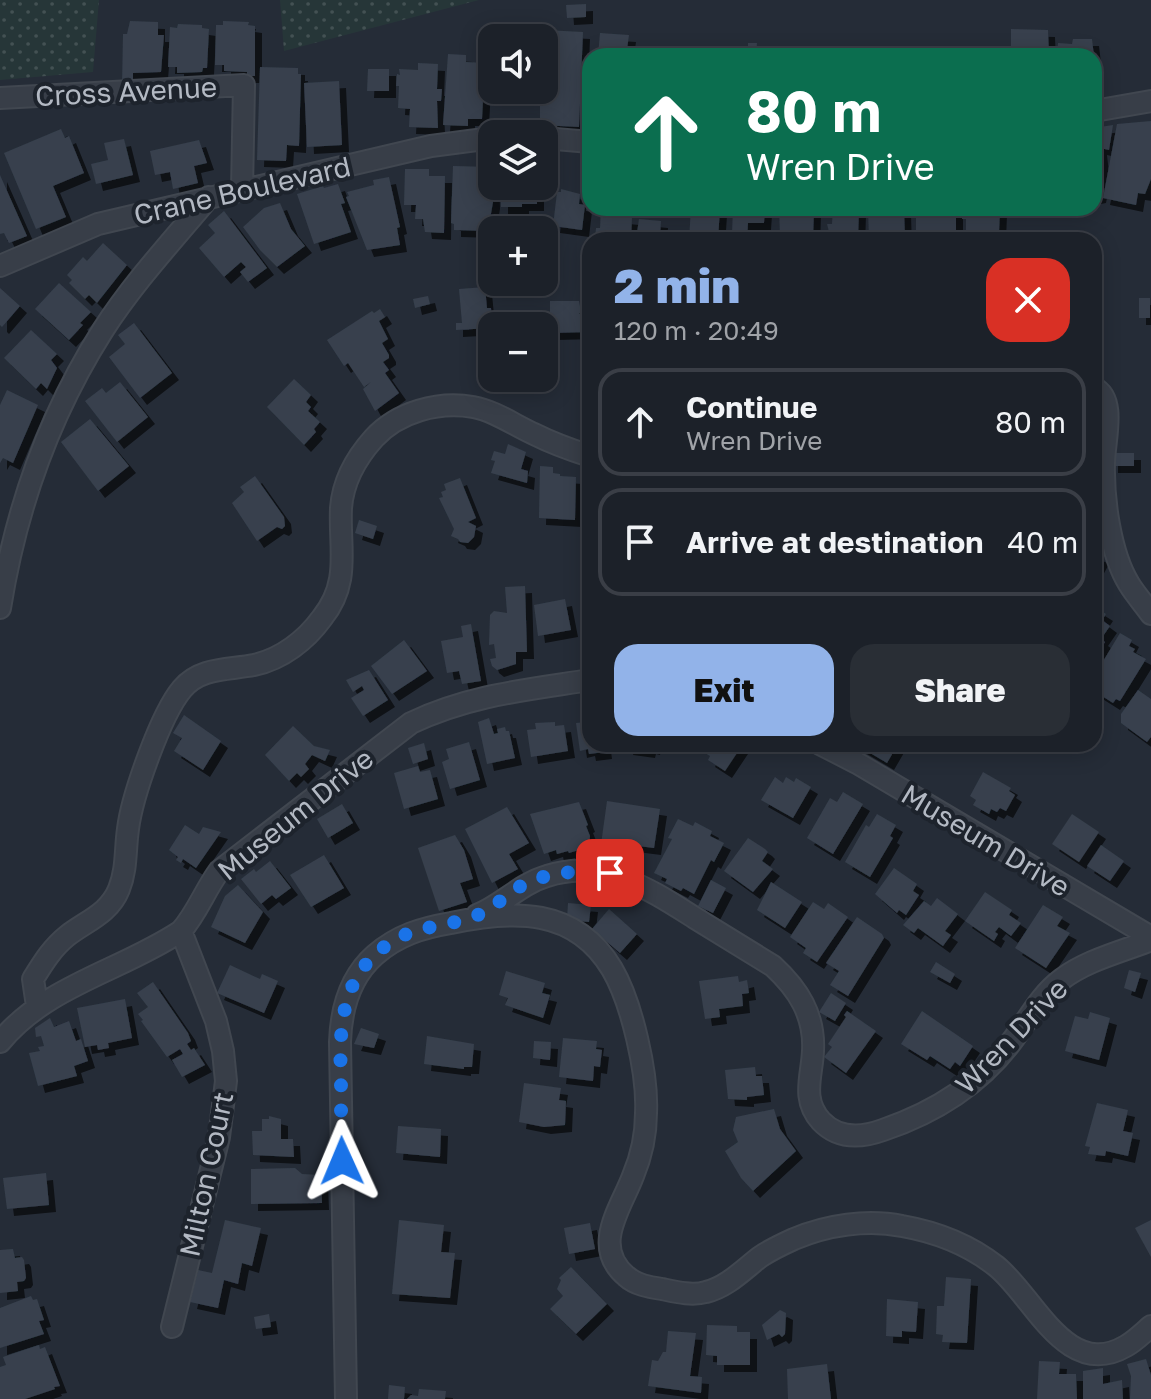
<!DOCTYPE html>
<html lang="en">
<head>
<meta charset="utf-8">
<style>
	body { margin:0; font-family:"Golos Text",sans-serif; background:#292e35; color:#f1f3f6; height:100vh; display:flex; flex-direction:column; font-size:30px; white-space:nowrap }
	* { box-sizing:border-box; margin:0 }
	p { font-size:26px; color:#a0a3a8 }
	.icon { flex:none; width:44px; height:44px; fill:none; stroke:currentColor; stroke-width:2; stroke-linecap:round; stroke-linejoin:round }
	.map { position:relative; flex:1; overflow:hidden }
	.details { position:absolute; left:582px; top:232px; width:520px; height:520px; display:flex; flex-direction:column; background:#1c2129; border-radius:24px; box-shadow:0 4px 20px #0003,0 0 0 2px #3a3e46 }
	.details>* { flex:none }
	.top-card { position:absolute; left:582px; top:48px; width:520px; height:168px; border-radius:24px; box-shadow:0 4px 20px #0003,0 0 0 2px #3a3e46; background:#0b6e4f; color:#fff; overflow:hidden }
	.fabs { position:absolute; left:478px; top:24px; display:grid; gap:16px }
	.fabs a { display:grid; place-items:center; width:80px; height:80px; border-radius:16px; background:#1c2129; box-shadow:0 4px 20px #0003,0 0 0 2px #3a3e46; font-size:40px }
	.pin { position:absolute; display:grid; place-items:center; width:68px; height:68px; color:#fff; margin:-34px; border-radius:16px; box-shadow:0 4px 12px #0006 }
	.me { position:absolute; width:88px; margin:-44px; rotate:359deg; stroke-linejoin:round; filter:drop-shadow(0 0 6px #0008) }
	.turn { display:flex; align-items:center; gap:28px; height:168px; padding:0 32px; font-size:36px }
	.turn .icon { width:104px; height:104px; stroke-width:2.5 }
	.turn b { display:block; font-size:56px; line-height:68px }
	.round { display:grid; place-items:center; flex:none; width:84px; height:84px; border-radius:24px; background:#292e35 }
	.headline { display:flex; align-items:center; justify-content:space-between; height:136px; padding:0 32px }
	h1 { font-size:48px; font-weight:800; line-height:60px; color:#92b3e9 }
	.primary-button { display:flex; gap:16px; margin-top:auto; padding:16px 32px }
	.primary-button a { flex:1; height:92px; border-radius:24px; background:#92b3e9; color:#111; font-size:32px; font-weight:800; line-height:92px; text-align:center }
	.primary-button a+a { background:#292e35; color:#f1f3f6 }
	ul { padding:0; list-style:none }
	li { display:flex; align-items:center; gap:24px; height:108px; margin:0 16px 12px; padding:0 16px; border:4px solid #3a3e46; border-radius:24px }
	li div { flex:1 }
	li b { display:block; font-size:30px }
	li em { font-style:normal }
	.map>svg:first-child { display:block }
	.grass { fill:url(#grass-dots) }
	.building { fill:#37404d; filter:url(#shadow) }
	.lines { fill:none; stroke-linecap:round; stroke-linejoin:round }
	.minor-casing { stroke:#414750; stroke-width:24 }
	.minor { stroke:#383e48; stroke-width:20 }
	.route { stroke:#1a73e8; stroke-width:14; stroke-dasharray:0 25.2 }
	.labels { text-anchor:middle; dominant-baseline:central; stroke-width:8; stroke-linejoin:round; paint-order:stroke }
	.street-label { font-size:28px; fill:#b3b9c3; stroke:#1d232c }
</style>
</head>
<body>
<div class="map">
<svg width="1151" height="1399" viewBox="0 0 1151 1399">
	<defs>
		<pattern id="grass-dots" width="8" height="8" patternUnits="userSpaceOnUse" patternTransform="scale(2)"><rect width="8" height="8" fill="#263638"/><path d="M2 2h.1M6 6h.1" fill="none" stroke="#435153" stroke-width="1.8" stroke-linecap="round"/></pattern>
		<filter id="shadow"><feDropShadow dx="7" dy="7" stdDeviation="0" flood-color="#0009"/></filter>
	</defs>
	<rect width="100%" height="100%" fill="#252c37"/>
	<path class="grass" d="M0,0H99L93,72L0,80Z
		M280,0H479L284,51Z"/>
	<path class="building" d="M586,4V17L567,18L566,5Z
		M130,21L158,22V35H164L161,72L133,73V86H122L123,34H127Z
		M223,21L249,22L248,25L255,26V76H247V72L224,71V65H215L216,25H223Z
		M178,24L202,25V28L209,29L207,68H203L202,72L177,73V67H168L170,27L177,28Z
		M1011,29L1048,30L1049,56H1011Z
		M545,30L583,32L579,127L540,125V90H544Z
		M600,33L629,35L626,56H598Z
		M1073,39H1092L1094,56H1057L1058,43L1072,44Z
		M748,43H757L756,56H730V47H748Z
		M941,48H960V56H941Z
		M448,54L466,55V62L488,63V82L484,81L482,119H468V126L443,125Z
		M418,63L438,64L437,89H442L441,101H437L438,128L409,127L410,109L398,108L399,86H396L397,74L400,75L399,69L418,70Z
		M260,67L298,68V74H301L299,146L287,145L286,161L257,160Z
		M368,69H389V91H367Z
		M339,81L342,145L307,147L304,83Z
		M1151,121V179L1145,194L1138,193L1136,205L1103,198L1117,124Z
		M1113,125L1109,150L1100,148L1103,175L1099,196L1094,197V146L1100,127Z
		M61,129L65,138L69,136L84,173L53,186L66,217L36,229L4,153Z
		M124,139L133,175L96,184L91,164L108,160L104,143Z
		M199,140L207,163L194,166L198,183L173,189L170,172L155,175L150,151Z
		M453,166L492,167L493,202L488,231L454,230V224L451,223Z
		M405,169H429V176H445L444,233L425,232L423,219H415L416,205H404Z
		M0,175L27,236L9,243L4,233L0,234Z
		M389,177L400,227L397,228L400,245L367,250L346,197L349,196L347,192L374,185L373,180Z
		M338,184L345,203L341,204L351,232L314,244L297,194L323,186L324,188Z
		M501,186H537V204H522V207H501Z
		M561,189L580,194L579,204L585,205L582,230L553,226L557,192H561Z
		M280,203L291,229L305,246L277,267L260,250L243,227L264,208Z
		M601,208H623L622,217L632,218L631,240H595L596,228H600Z
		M691,208H720L718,240H689Z
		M733,208H765L764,223H748L747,240H728V234H732Z
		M779,208H814L813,240L780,236Z
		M833,208H859L858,240H831L827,224H832Z
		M868,208H904L905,240H869Z
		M916,208H956V240H916Z
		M962,208H1000L999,233H1004L1003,240H986V234L966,236V219H962Z
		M224,211L267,268L248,282L240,272L246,267L241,262L224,277L199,248L215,233L208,225Z
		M639,219L661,221L660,236H663V240H636Z
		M103,243L127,265L97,303L89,295L85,299L69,283L72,280L67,275L83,257L87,261Z
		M59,283L91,312L80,323L83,325L69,340L35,309Z
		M485,287L487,308H491L492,328L456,330V323H462L459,289Z
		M0,288L20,306L2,327L0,325Z
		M428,296L430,304L415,308L413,299Z
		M1139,298H1150V318H1139Z
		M550,301H579L581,312L579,314H590V332L550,333Z
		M380,309L385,317L379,321L388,339L382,343L389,355V358L383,362L389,370L385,373L399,393L375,411L363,389L371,382L364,387L348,363L344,366L327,340L372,311L374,313Z
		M134,323L172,373L140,398L109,357L125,344L118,335Z
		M31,330L57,354L51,360L57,368L47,389L41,383L36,389L4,358Z
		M294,379L311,395L306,402L311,407L308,411L320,422L314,429L316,432L304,445L267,407Z
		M120,382L148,417L117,442L85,401L102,388L106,393Z
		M7,390L38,405L13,463L3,458L0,463V405Z
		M90,419L129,466L98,491L61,442Z
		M508,444L526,452L521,469L528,471L527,483L491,473L495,461L491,460L494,451L505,454Z
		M1111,453H1134V466H1111Z
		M540,466L553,467V473L560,474V476L576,477L575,520L539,518Z
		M255,476L284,517L285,526L282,529L277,527L257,541L232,503L244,492L240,487Z
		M460,478L476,518L468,522L476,526L474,537L468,543L460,542L458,539L451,536L454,529L439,498L443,497L441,492L446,490L444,484Z
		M359,520L377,526L373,539L355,533Z
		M1094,553L1102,557L1094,572Z
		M525,586L527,652H516V664L497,670L492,666L490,659L496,658L494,644L489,645L490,615L494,611L507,613L505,587Z
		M565,599L571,630L538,636L534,605Z
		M1098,609L1106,614L1102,620L1110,626L1101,639L1105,642L1094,660V614Z
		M471,624L481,681L462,684L459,671L447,673L441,641L463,637L461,626Z
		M1120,633L1132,640L1129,646L1135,649L1133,652L1146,659L1120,701L1116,699L1113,703L1094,691V670L1102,663Z
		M404,640L427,671L392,694L371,666Z
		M369,670L388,700L363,716L351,698L364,690L362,686L353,692L346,680Z
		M1138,690L1151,699V737L1147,742L1121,723V714Z
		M184,715L221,741L203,770L174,751L182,738L173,733Z
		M590,716V744H604L605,752L589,754L588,749L580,751L576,723L586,722L585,717Z
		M489,718L494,734L498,733L497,729L505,727L506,731H509L515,758L487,764L478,722Z
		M555,722V726L564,725L568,751L531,757L527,730L536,729L535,723Z
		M293,726L314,746L330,750L325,761L312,755L305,764L309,769L301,777L297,773L289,781L265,755Z
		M469,742L480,780L450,789L442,762L449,759L446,749Z
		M424,743L428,759L413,764L408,748Z
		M627,744H654L653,748L649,747L648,751L626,748Z
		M711,744H743L725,771L708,760L710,756L705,753Z
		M855,744H898L887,763Z
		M418,766L420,772L430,770L438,799L404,809L394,773Z
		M983,772L1011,788L1009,791L1015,795L1006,811L1000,808L997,812L991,809L989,814L973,805L976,800L970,796Z
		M775,777L783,783L786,777L794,782L796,778L811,787L793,818L761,800Z
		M843,792L863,804L833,854L807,838L830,798L837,802Z
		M607,801L660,809L654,848L630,845L627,864L599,859Z
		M579,802L588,825L586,826L590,836L589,847L569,853L568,851L557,854L556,850L544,854L530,814Z
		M342,804L353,823L328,838L317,819Z
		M507,807L529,843L509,854L518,869L492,883L465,829Z
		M877,814L896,825L890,836L893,838L870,877L845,862L866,825L869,827Z
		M1072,814L1099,832L1079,862L1052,844Z
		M678,819L693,826L695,822L712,831L710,836L724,843L714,862L711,860L694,894L683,888L681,891L665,883L667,879L654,873L672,839L668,838Z
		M185,825L199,834L203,827L221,832L196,868L183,859L181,863L176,860L178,857L169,850Z
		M455,835L464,850L473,879L460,883L467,902L439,911L418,848Z
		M748,838L765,849L768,852L762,861L773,869L753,892L724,871Z
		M1101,845L1124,861L1110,881L1087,866Z
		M324,855L344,888L311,907L290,875Z
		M270,861L291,888L276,899L272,895L261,904L241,879L254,869L256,872Z
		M894,868L917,884L913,891L919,895L906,915L899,910L897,913L875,894Z
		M711,880L726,888L713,913L698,906Z
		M771,882L802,902L785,928L757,910Z
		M238,885L263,912L245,943L211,927L225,896Z
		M985,892L1012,910L1009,915L1021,923L1011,936L999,927L995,932L998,934L994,941L965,921Z
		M937,898L958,914L945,931L951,935L943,946L918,928L914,933L903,925L924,901L931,906Z
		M813,902L824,909L828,903L848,917L817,962L803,953L806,948L790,937Z
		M568,903L591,905L589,922L567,920Z
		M1043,905L1063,917L1057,926L1070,933L1046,968L1015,948Z
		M609,909L637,934L620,953L592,929Z
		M857,917L882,934L884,938L848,996L830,985L839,971L826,963Z
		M936,962L955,974L950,983L930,972Z
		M230,965L260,979L262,974L278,981L264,1013L217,993Z
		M1129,970L1141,973L1135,992L1124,988Z
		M506,971L545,983L542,993L550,995L543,1018L505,1005L508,998L499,995Z
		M738,976L739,982L747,980L749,993L742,994L743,1006L719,1009L720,1017L705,1019L699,981Z
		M153,982L188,1033L191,1041L187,1044L191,1050L194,1048L205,1065L182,1077L172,1060L183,1054L180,1049L167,1057L141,1021L143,1020L138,1014L148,1007L137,993Z
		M831,993L846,1003L835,1021L819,1012Z
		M125,999L132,1038L108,1043L109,1048L98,1050L97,1045L85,1047L77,1008Z
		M847,1011L876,1031L846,1073L824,1057L832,1047L828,1044L846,1017L844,1015Z
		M922,1011L973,1046L960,1066L955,1062L950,1069L930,1056L927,1060L901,1044Z
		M1090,1012L1110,1018L1099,1060L1065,1051L1075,1016L1088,1019Z
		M50,1018L54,1027L69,1021L76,1041L81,1039L88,1061L74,1066L77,1076L38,1086L29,1053L40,1051L38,1047L44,1046L41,1036L36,1037L35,1028Z
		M361,1028L379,1034L374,1048L354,1044Z
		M427,1036L474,1044L472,1067H464V1069L424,1064Z
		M563,1038L597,1041L596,1049L602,1050L600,1067L594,1066L593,1081L559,1077Z
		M534,1041L551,1042L550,1060L533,1058Z
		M755,1067L756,1076H762L764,1095L747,1097V1100L728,1099L725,1070Z
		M524,1083L561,1088L559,1100L566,1101L565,1125L544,1127L519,1122Z
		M1097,1103L1128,1110L1123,1131L1133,1133L1128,1156L1106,1151L1105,1156L1088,1154L1090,1147L1085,1146Z
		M774,1109L780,1129L796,1151L753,1191L741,1178L725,1151L738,1142L733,1130L736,1117Z
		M269,1116L281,1119V1139H293L294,1157L253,1155L252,1131H262V1119H269Z
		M398,1126L441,1129L440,1157L396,1153Z
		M295,1168L302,1174L321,1175L322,1203L251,1204V1169Z
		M46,1173L49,1205L7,1209L3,1178Z
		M225,1220L261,1228L252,1266L242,1263L238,1284L224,1280L218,1308L190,1302L198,1270L212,1273Z
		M399,1220L444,1225L441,1252L455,1253L450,1298L392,1294Z
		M1151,1220V1257L1135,1228Z
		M590,1223L595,1249L569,1254L564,1228Z
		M13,1249L15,1258L22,1257L24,1260L26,1278L24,1281L17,1282L18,1291L0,1293V1250Z
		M571,1267L607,1304L576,1334L550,1309L563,1296L557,1289L561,1280L559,1278Z
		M946,1277L971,1279L967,1343L942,1342L943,1335L936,1334L937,1306H944Z
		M31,1296L33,1300L37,1299L44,1320L39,1321L44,1334L0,1348V1308Z
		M887,1299L918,1302L916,1332L902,1331V1337L886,1336Z
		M780,1310L786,1313L785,1334L782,1337L779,1334L767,1340L762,1325Z
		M269,1314L271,1327L256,1329L254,1317Z
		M707,1325L737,1326V1332H750V1365H717V1356L706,1355Z
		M668,1331L696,1333L690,1376L702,1377L701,1393L648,1386L652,1360L658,1361L663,1352H666Z
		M39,1345L40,1349L45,1347L60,1386L54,1387L55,1389L25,1399H0V1367L6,1365L3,1357Z
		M1146,1359L1151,1375V1399H1130L1131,1376L1127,1364Z
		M1039,1361L1060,1362L1059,1374H1076L1077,1399H1037Z
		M827,1364L831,1399H788L787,1369Z
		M1103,1368V1384L1122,1380L1123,1399H1083V1371Z
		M389,1385L405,1387L404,1399H388Z
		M419,1389L446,1391L445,1399H407L411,1395L418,1396Z"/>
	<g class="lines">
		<g class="minor-casing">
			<path id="minor" d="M0,98L244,85L242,190
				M1094,111L1151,101
				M544,138L590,142
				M0,266L98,224L431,146L492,138
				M1094,388C1117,399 1104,441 1104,463C1103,498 1110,553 1129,584C1135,594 1144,604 1151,614
				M0,608C16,508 49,415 103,330C134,282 173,240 209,197
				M820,744L857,763L1151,937
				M477,915C502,905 520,884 547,876C603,858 649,889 695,918C721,934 747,950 773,966C798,989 815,1015 813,1051C812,1076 801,1099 821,1121C838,1139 861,1138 883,1130C933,1113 980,1084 1012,1041C1028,1020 1040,995 1062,979C1087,960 1121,952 1151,940
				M37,1006L33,979C43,963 52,948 67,936C86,921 109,914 119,889C127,869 125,850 128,829C132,796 161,714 182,689C200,667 229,670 254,665C282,659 306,640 322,618C351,582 339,549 341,508C343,481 356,458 374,438C398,412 438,401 473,407C495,411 514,425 534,434C552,443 571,450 590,456
				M0,1042C47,985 121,971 181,931C197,913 205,890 219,871L411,723C470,695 526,690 590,680
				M172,1327L219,1137L226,1081L223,1051L216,1021L181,931
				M346,1399L340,1042C341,1010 350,977 375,955C398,935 422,928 451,923C513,910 575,907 612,969C632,1003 648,1074 646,1113C646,1134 641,1157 633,1176C621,1208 591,1246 626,1276C636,1285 649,1287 662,1289C676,1292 692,1296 706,1292C727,1287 743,1270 760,1257C770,1250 783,1244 794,1239C827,1225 867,1219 902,1226C936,1232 968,1244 996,1266C1034,1296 1066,1381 1126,1346C1135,1341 1143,1333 1151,1326"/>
		</g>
		<use href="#minor" class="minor"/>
	</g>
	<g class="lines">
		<path class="route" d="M342,1161C341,1135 341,1108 341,1082C339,1026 340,974 393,941C420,924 452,927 480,914C495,907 507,894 521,886C549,871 579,870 610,873"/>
	</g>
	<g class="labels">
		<g class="street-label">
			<text transform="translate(126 91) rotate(-3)">Cross Avenue</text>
			<text transform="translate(242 190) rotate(-13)">Crane Boulevard</text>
			<text transform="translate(295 814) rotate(-39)">Museum Drive</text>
			<text transform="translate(986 840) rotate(31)">Museum Drive</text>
			<text transform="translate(1011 1036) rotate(-46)">Wren Drive</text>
			<text transform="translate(206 1174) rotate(-78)">Milton Court</text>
		</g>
	</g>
</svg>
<div class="fabs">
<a><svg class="icon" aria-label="sound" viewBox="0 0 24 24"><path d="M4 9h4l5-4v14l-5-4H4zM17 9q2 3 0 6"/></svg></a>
<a><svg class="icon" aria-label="layers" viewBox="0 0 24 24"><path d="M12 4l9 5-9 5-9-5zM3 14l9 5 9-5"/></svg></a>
<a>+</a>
<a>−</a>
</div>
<div class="pin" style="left:610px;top:873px;background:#d93025"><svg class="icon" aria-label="arrive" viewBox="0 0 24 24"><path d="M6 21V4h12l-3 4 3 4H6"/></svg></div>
<svg class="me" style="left:342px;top:1161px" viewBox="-20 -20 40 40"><path d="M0-17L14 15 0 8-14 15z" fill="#1a73e8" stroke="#fff" stroke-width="4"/></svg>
<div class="top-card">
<div class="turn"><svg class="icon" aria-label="ahead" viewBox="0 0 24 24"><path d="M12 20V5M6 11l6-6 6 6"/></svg><div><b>80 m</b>Wren Drive</div></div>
</div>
<section class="details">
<div class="headline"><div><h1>2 min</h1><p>120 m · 20:49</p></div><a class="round" style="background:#d93025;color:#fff"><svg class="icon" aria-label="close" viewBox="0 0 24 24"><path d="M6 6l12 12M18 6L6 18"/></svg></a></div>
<ul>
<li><svg class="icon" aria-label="ahead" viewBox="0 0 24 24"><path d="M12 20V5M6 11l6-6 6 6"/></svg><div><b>Continue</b><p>Wren Drive</p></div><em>80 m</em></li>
<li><svg class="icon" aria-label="arrive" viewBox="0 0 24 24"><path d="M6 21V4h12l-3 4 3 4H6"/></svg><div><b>Arrive at destination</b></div><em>40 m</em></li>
</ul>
<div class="primary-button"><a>Exit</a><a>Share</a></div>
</section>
</div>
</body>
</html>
